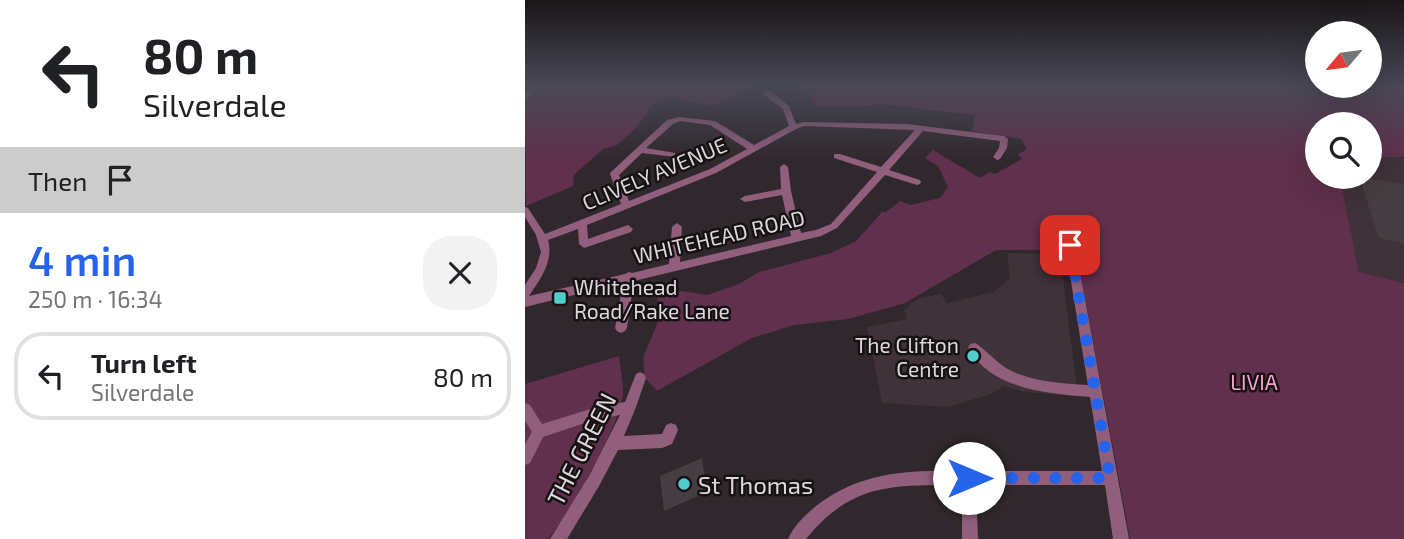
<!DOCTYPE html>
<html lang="en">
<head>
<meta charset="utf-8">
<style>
	body { margin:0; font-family:"Exo 2",sans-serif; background:#f2f2f2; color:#202124; height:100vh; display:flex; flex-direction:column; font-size:26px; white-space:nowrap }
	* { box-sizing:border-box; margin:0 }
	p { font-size:23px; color:#757577 }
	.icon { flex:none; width:38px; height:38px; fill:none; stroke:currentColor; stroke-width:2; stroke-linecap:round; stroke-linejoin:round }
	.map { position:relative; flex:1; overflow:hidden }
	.panel { display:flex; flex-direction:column; background:#fff; width:525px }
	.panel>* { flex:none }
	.banner { background:#fff; color:#202124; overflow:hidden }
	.needle { width:46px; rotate:241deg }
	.buttons { position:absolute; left:780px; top:21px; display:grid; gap:14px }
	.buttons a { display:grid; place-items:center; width:77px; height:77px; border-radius:50%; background:#fff; box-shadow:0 7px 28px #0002; font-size:35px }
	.pin { position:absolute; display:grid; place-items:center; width:60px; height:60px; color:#fff; margin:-30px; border-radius:14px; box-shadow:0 4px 10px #0006 }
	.me { position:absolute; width:77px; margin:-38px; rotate:90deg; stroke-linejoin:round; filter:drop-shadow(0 0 5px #0008) }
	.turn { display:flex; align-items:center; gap:24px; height:147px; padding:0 28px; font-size:32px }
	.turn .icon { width:91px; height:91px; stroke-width:2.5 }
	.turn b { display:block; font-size:49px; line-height:60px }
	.then { display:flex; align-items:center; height:66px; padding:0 28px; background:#0003; gap:14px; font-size:26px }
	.round { display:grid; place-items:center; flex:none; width:74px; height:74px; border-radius:28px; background:#f2f2f2 }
	.summary { display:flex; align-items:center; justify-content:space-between; height:119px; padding:0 28px }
	h1 { font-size:42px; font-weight:600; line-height:52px; color:#2563eb }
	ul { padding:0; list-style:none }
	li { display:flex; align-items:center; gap:21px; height:88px; margin:0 14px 10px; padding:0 14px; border:4px solid #e0e0e0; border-radius:28px }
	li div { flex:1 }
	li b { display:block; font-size:26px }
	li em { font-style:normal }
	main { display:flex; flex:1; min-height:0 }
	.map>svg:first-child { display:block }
	.built { fill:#3f3239 }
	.green { fill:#60304c }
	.building { fill:#463e42 }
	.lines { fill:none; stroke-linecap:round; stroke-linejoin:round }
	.minor { fill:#915e7b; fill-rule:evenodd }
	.route { stroke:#2563eb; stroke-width:12; stroke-dasharray:0 21.6 }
	.poi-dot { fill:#52cdcd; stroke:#161214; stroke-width:2.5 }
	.labels { text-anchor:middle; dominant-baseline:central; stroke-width:5; stroke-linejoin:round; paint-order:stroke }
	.street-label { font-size:21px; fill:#ded8db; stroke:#161214 }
	.poi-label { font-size:21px; fill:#ded8db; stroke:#161214; text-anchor:start }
	.park-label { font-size:21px; fill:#f6a2d1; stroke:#161214 }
	.near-street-label { font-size:24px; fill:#ded8db; stroke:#161214 }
	.near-poi-label { font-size:24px; fill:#ded8db; stroke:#161214; text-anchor:start }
</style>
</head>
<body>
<main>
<section class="panel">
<div class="banner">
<div class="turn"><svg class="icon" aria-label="left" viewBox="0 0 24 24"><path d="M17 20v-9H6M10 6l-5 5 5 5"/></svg><div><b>80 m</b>Silverdale</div></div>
<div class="then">Then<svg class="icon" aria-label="arrive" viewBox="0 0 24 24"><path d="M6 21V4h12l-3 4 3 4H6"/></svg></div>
</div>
<div class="summary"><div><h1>4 min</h1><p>250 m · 16:34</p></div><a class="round"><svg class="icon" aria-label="close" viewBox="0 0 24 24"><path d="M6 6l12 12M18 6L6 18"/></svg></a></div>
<ul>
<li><svg class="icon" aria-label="left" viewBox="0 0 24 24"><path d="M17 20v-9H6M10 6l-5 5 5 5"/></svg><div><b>Turn left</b><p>Silverdale</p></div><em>80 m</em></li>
</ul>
</section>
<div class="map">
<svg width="879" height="539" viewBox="0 0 879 539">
	<rect width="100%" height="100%" fill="#30282c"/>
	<path class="built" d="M879,157V283L834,272L815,177H845V158Z
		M482,253L535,254L553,396L499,392L479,386L466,394L423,407L357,403L342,327L382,319L379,310L394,298L416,294L422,303L469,292L485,278Z"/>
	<path class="green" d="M20,84H232L187,106L140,96L130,102L111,128L92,145L78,149L49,175L48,186L1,206L0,101Z
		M266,84H879V157L845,158V124H793V177H815L834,272L879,283V539H605L551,250H471L380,303L323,319L269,325L227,338L132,391L120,378C120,371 117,362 119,356C125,335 141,319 131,296L157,291L182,295L214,284L234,272L306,253L331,241L357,212H361L375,201L385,205L415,198L423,187L413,166L400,158L408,150L455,178L465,172L470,174L497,159L493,154L502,149L496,139L447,131L450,115L356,104L332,107L292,106L283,91Z
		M94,356C95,368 99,382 98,394C94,428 45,513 23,539H0V384Z"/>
	<path class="building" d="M834,177L879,184V243L854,238Z
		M177,458L182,492L139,511L135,476Z"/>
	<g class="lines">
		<path class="minor" d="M11,84H19L0,100V94Z
			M239,91H245L264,106L271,124L279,122L382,124L479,136L483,139L482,148L475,159L472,160L468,157L474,148L475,141L398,131L364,170L395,180L396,182L395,184L392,185L360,175L312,228L296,236L109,281L102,328L100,331L96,333L92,331L90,328L98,283L0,307V285L11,268L16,252L11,235L0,217V207L3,208L20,234L96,204L85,174L86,172L142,120L154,117L190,121L229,145L264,126L258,109L239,95ZM155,121L185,125L222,149L185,169L104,201L94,175L117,153L150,157V153L121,148L148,124ZM279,126L390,130L356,167L315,154H309V158L352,172L306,224L291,230L276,233L266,191L263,167L259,164L255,167L256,189L220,196L215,199L220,202L257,195L266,236L155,262L157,227L152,223L147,227L144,264L107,273L104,272L100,274L4,296C15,279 29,262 23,240L53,229L54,244L59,248L106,232L108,229L103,225L63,239L62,225L191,173L271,129Z
			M545,241L550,245L604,539H588L580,485H451L453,539H437V485H429C364,485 325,485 281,539H263C268,527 280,515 291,506C343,465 402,471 465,471C502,471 540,471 577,471L565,397C522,393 467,390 443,348L445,344C447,344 448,343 450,343C454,344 474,364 481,368C505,382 535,383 563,385L540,245Z
			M115,372L119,374L121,378L111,407L99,436L137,434L141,425L146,423L151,425L153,430L147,444L137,448L93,450L74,486L42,539H25L64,476L95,415L72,419L18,437L5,463L0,465V444L7,432L0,421V403L5,405L17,424L72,407L100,402L111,374Z"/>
	</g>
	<linearGradient id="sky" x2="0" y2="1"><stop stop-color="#1a1618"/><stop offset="0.53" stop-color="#484856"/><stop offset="1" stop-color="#484856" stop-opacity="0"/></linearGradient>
	<rect width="879" height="160" fill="url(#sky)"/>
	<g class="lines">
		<path class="route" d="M444,478H585L545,245"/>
	</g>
	<g class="poi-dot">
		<rect x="28" y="291" width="14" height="14" rx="3.5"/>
		<circle cx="448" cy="356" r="7"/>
		<circle cx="159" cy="484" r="7"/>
	</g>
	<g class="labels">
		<g class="street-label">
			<text transform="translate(129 173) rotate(-23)">CLIVELY AVENUE</text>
			<text transform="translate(194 236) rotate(-13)">WHITEHEAD ROAD</text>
		</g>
		<g class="poi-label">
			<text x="49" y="286">Whitehead<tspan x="49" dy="24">Road/Rake Lane</tspan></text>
			<text x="434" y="344" text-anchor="end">The Clifton<tspan x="434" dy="24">Centre</tspan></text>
		</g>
		<g class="park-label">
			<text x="729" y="381">LIVIA</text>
		</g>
		<g class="near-street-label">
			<text transform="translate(56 449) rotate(-63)">THE GREEN</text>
		</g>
		<g class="near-poi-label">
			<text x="173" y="484">St Thomas</text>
		</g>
	</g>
</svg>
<div class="buttons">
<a><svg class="needle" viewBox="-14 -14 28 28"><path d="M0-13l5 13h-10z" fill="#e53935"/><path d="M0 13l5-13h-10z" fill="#757577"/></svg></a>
<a><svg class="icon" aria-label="search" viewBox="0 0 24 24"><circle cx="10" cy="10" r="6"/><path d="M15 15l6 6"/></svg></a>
</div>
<div class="pin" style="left:545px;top:245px;background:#d93025"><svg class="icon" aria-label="arrive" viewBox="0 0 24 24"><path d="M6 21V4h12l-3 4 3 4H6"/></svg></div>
<svg class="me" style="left:444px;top:478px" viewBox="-20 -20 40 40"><circle r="19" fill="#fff"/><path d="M0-13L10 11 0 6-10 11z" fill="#2563eb"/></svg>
</div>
</main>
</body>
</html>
